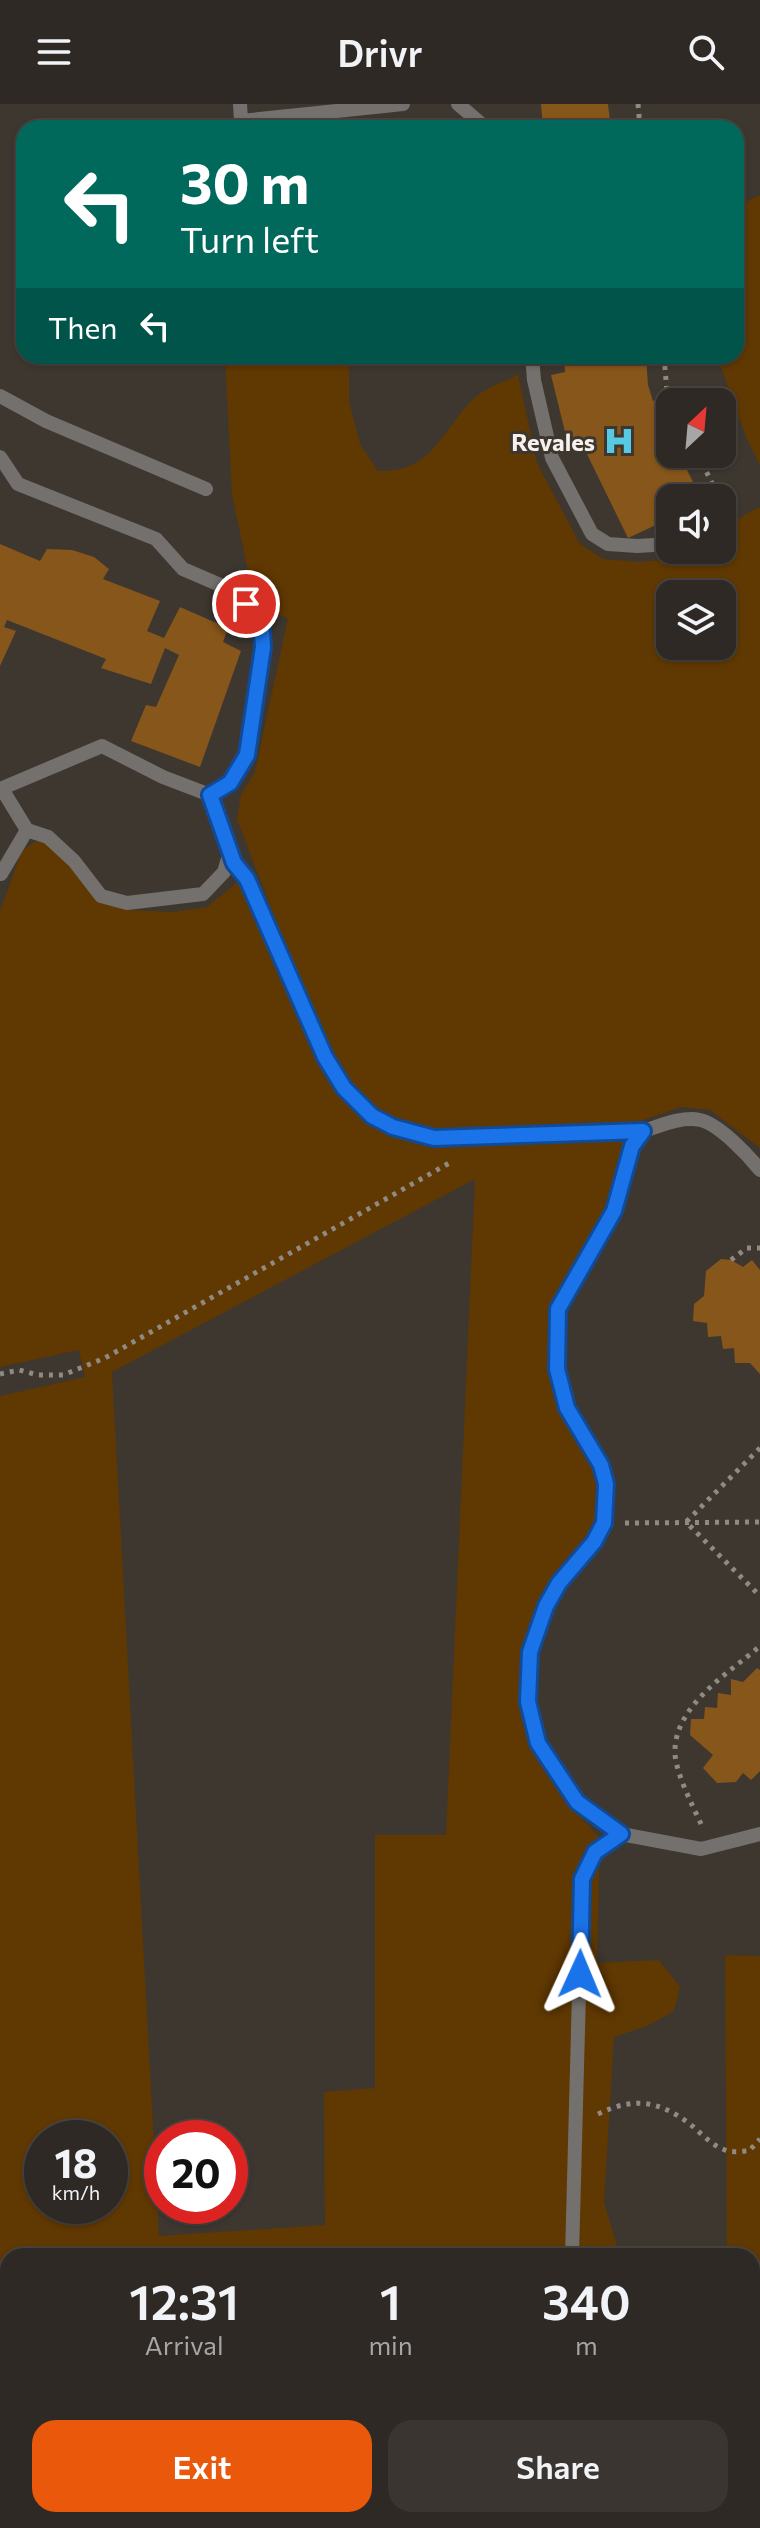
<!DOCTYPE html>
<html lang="en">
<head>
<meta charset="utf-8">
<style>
	body { margin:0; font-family:Commissioner,sans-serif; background:#3a3531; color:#f1f3f6; height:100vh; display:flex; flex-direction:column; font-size:30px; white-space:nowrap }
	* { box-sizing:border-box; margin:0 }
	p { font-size:26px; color:#a7a6a6 }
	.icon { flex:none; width:44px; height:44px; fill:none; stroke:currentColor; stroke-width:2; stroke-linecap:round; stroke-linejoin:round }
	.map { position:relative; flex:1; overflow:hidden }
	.details { position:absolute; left:0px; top:2144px; width:760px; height:280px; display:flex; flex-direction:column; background:#2e2924; border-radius:24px 24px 0 0; box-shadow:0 2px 6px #0004,0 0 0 2px #494541 }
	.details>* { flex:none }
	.top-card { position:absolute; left:16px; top:16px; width:728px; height:244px; border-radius:24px; box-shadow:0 2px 6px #0004,0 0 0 2px #494541; background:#00695c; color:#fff; overflow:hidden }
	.needle { width:52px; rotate:26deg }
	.controls { position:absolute; left:656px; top:284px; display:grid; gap:16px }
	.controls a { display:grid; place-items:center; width:80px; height:80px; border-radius:16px; background:#2e2924; box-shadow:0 2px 6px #0004,0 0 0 2px #494541; font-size:40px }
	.speed { position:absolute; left:24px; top:2016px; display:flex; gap:16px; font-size:40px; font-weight:700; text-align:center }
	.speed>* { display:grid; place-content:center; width:104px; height:104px; border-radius:50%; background:#2e2924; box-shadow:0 2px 6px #0004,0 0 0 2px #494541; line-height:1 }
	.speed small { font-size:20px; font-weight:400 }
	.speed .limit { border:12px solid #d22; background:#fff; color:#111 }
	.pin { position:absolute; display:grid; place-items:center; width:68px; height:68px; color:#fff; margin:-34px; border:4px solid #fff; border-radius:50%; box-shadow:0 2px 8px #0007 }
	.me { position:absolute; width:88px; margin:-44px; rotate:1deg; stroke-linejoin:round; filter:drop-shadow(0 0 6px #0008) }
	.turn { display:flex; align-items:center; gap:28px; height:168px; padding:0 32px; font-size:36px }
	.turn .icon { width:104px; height:104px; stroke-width:2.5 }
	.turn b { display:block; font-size:56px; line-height:68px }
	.then { display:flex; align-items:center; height:76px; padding:0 32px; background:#0003; gap:16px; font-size:30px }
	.eta { display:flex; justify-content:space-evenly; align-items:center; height:136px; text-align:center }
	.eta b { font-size:48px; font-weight:600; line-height:56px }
	.primary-button { display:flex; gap:16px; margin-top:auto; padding:16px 32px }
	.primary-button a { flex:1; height:92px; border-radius:24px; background:#ea580c; color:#fff; font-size:32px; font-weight:600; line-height:92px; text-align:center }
	.primary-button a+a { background:#3a3531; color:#f1f3f6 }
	header { display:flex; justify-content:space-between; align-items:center; height:104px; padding:0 32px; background:#2e2924; font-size:36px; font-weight:600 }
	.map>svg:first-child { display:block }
	.green { fill:#603801; fill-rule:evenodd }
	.building { fill:#87561a }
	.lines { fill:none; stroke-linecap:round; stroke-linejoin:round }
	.path { stroke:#8f8a84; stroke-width:5; stroke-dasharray:4 6; stroke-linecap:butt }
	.service { stroke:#73706d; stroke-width:14 }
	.route-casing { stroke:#114b97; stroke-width:20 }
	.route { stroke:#1a73e8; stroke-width:14 }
	.labels { text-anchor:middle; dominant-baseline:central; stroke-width:6; stroke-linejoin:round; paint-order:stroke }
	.poi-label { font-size:24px; font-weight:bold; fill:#f6f1ed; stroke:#3d3730; text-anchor:end }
</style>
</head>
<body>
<header><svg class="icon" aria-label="menu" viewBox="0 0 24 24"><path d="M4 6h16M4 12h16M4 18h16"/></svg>Drivr<svg class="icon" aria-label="search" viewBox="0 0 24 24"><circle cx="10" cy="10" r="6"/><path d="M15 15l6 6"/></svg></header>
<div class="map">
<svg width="760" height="2424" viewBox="0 0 760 2424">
	<rect width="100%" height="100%" fill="#3d3730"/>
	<path class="green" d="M760,91V361L746,333L717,252H736V103Z
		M225,252H349V297L360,340L378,367C432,369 441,328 473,295C484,284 504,278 518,271L537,359L580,440L603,455L638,458L712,452L715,446H722V429L746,410L760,403V1044L710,1006L681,1003L632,1020L530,1021L429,1027L385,1011L357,987L335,956L277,820L237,715L241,691L255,668L288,514L256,505L232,391ZM670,490H722V542H670Z
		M34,738H45L128,806L173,808L207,803L240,776L318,958C347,1005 369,1025 423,1040L623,1035L626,1043L614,1076L605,1114L554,1197L549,1232L550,1262L556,1297L598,1367L601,1387L596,1422L539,1502L520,1562L527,1637L561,1692L600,1734L597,1859L659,1856L680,1883L674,1907L647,1922L614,1933L604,2098L620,2152H8V2416H752V2152H727L725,1851L760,1852V2424H0V1292L85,1273L79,1246L0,1263V807L22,747ZM475,1075L446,1731H375V1984L324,1988L325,2121L159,2132L112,1268ZM42,2034H110V2102H42Z"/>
	<path class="building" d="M541,0H608L610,17L624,16L625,24H543Z
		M564,252H646L648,281L653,297L660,293L669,299L668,311L662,314L670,330V350H679L701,394H670V427H662L658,420L628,434L584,344L570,348L551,271L565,268Z
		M0,440L40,457L47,445L72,446L94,453L109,465L103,475L160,497L147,527L164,534L180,503L228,524L223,538L241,547L200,663L131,637L146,601L156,603L179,551L165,544L151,580L101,564L106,555L7,516L4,523L16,527L0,562Z
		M721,1155L731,1156L743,1163L752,1156L760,1166V1270L750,1259H735L734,1244L723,1245L721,1232L708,1233L707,1219L693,1217L694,1200L704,1192L706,1167Z
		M757,1564L760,1566V1667L751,1676L743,1669L736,1678L717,1679L703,1664L713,1651L690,1631L691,1615H704L705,1603L717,1604L718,1589L731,1591V1575L743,1578Z"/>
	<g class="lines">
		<path class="path" d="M638,0L640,24
			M664,252L667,288L672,298
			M698,350L719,394
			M722,400C727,410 727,417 722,427
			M731,1156L747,1144H760
			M0,1270L19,1266L38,1271H63L105,1254L451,1058
			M760,1344L686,1418L760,1492
			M625,1419L760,1418
			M701,1720C692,1700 673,1664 675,1644C678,1599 729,1569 760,1542
			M598,2010C633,1993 658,1996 690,2020C701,2029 711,2041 725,2046C731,2049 742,2047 749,2047L760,2035
			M752,2244H760
			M0,2279L8,2278"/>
		<path class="service" d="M240,0L241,17L403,0
			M458,0L486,24
			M532,252L534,276L552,354L592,430L608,440L637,442L670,440
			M0,292L46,317L206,385
			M0,353L18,380L156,435L183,465L241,490L246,500L261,513C264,552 256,648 231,678C226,683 216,687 210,691L234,759L247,775L325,953L344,984L372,1012L393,1023L434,1034L643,1027C660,1022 681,1012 700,1016C719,1020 748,1051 760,1066
			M0,685L102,642L163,673L210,691
			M2,685L27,726L48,733L74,757L101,792L127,799L203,790L224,768L230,748
			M1,770L27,726
			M643,1027L632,1042L614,1107L558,1205L557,1265L567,1304L601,1361L606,1380L604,1419L594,1438L559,1479L546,1502L530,1548L528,1598L538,1639L577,1698L621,1730L701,1745L760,1730
			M572,2152L582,1775L595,1748L621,1730"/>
	</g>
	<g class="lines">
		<g class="route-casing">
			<path id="route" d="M246,500L261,513L263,543L247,651L230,679L210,691L234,759L247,775L325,953L344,984L372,1012L393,1023L434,1034L643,1027L632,1042L614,1107L558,1205L557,1265L567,1304L601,1361L606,1380L604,1419L594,1438L559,1479L546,1502L530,1548L528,1598L538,1639L577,1698L621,1730L595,1748L582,1775L580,1870"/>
		</g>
		<use href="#route" class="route"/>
	</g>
	<defs>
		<g id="hospital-bare" transform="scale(2.4)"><path d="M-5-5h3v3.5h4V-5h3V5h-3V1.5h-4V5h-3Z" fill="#58c9e3" stroke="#3d3730" stroke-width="2.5" paint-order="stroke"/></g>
	</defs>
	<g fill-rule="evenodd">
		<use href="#hospital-bare" x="619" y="337"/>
	</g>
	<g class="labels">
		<g class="poi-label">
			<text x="595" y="337">Revales</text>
		</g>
	</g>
</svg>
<div class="controls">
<a><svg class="needle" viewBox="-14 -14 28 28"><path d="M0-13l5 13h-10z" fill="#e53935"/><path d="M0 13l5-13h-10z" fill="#a7a6a6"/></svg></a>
<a><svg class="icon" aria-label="sound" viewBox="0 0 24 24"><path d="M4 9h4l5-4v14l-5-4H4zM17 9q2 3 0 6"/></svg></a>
<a><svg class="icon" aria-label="layers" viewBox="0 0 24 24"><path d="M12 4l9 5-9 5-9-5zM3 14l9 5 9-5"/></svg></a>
</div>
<div class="speed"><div>18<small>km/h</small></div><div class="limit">20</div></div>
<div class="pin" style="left:246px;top:500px;background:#d93025"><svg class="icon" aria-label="arrive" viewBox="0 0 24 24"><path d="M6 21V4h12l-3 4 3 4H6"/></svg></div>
<svg class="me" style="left:580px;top:1870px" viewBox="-20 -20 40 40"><path d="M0-17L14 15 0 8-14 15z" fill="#1a73e8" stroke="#fff" stroke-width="4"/></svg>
<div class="top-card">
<div class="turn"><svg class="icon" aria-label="left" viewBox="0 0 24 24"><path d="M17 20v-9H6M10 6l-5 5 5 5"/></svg><div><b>30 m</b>Turn left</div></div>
<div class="then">Then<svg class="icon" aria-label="left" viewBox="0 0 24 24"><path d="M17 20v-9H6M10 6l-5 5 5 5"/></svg></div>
</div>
<section class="details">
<div class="eta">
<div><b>12:31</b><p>Arrival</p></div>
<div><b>1</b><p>min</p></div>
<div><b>340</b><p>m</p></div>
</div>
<div class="primary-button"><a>Exit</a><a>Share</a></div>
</section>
</div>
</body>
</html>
